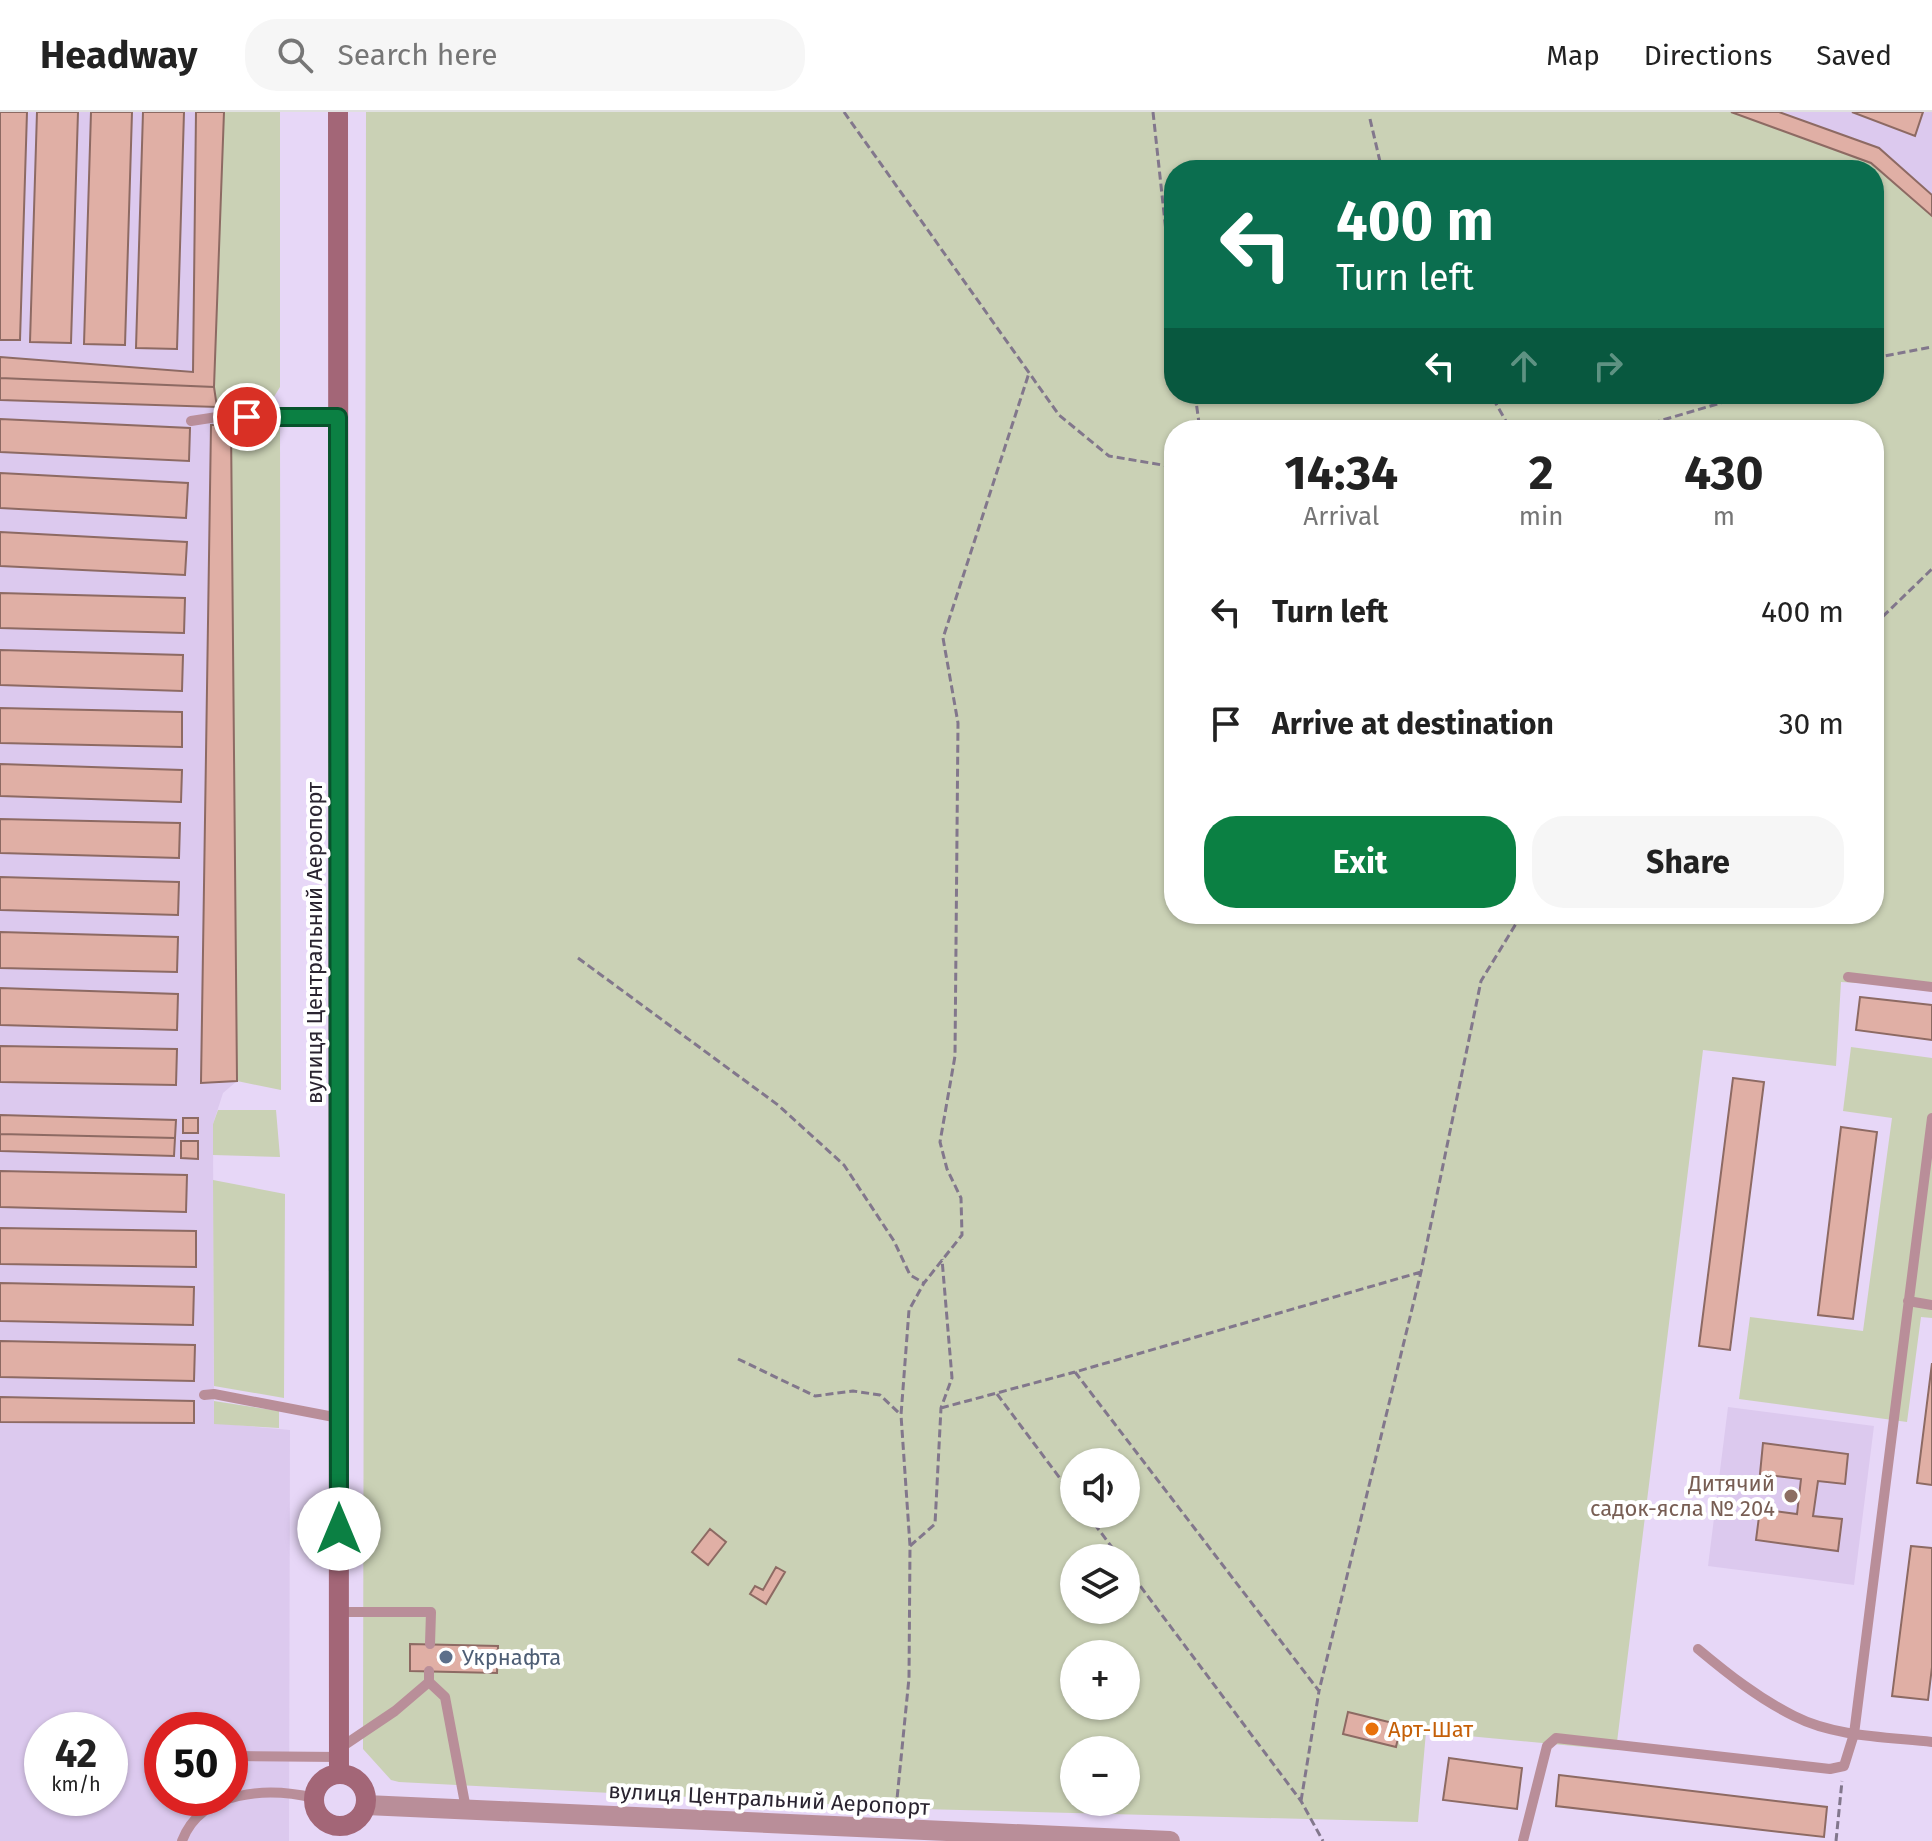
<!DOCTYPE html>
<html lang="en">
<head>
<meta charset="utf-8">
<style>
	body { margin:0; font-family:"Fira Sans",sans-serif; background:#f6f6f6; color:#222; height:100vh; display:flex; flex-direction:column; font-size:30px; white-space:nowrap }
	* { box-sizing:border-box; margin:0 }
	p { font-size:26px; color:#767676 }
	.icon { flex:none; width:44px; height:44px; fill:none; stroke:currentColor; stroke-width:2; stroke-linecap:round; stroke-linejoin:round }
	.map { position:relative; flex:1; overflow:hidden }
	.drawer { position:absolute; left:1164px; top:308px; width:720px; height:504px; display:flex; flex-direction:column; background:#fff; border-radius:32px; box-shadow:0 2px 6px #0004 }
	.drawer>* { flex:none }
	.banner { position:absolute; left:1164px; top:48px; width:720px; height:244px; border-radius:32px; box-shadow:0 2px 6px #0004; background:#0b6e4f; color:#fff; overflow:hidden }
	.fabs { position:absolute; left:1060px; top:1336px; display:grid; gap:16px }
	.fabs a { display:grid; place-items:center; width:80px; height:80px; border-radius:50%; background:#fff; box-shadow:0 2px 6px #0004; font-size:40px }
	.speed { position:absolute; left:24px; top:1600px; display:flex; gap:16px; font-size:40px; font-weight:700; text-align:center }
	.speed>* { display:grid; place-content:center; width:104px; height:104px; border-radius:50%; background:#fff; box-shadow:0 2px 6px #0004; line-height:1 }
	.speed small { font-size:20px; font-weight:400 }
	.speed .limit { border:12px solid #d22; background:#fff; color:#111 }
	.pin { position:absolute; display:grid; place-items:center; width:68px; height:68px; color:#fff; margin:-34px; border:4px solid #fff; border-radius:50%; box-shadow:0 2px 8px #0007 }
	.me { position:absolute; width:88px; margin:-44px; rotate:0deg; stroke-linejoin:round; filter:drop-shadow(0 0 6px #0008) }
	.turn { display:flex; align-items:center; gap:28px; height:168px; padding:0 40px; font-size:36px }
	.turn .icon { width:104px; height:104px; stroke-width:2.5 }
	.turn b { display:block; font-size:56px; line-height:68px }
	.lanes { display:flex; align-items:center; height:76px; padding:0 40px; background:#0003; justify-content:center; gap:40px; direction:ltr }
	.lanes .off { opacity:.35 }
	.eta { display:flex; justify-content:space-evenly; align-items:center; height:136px; text-align:center }
	.eta b { font-size:48px; font-weight:700; line-height:56px }
	.cta { display:flex; gap:16px; margin-top:auto; padding:16px 40px }
	.cta a { flex:1; height:92px; border-radius:32px; background:#0b8043; color:#fff; font-size:32px; font-weight:700; line-height:92px; text-align:center }
	.cta a+a { background:#f6f6f6; color:#222 }
	ul { padding:0; list-style:none }
	li { display:flex; align-items:center; gap:24px; height:112px; padding:0 40px }
	li div { flex:1 }
	li b { display:block; font-size:30px }
	li em { font-style:normal }
	header { display:flex; align-items:center; gap:48px; box-sizing:border-box; height:112px; padding:0 40px; background:#fff; border-bottom:2px solid #e0e0e0 }
	header strong { font-size:38px }
	nav { display:flex; gap:44px; margin-inline-start:auto; font-size:28px }
	.search { width:560px; height:72px; background:#f6f6f6; display:flex; align-items:center; gap:20px; box-sizing:border-box; padding:0 28px; border-radius:32px; color:#767676; font-size:30px }
	.map>svg:first-child { display:block }
	.built { fill:#dcc9ee; fill-rule:evenodd }
	.green { fill:#cad1b5; fill-rule:evenodd }
	.building { fill:#e0afa5; stroke:#8d6a63; stroke-width:2 }
	.lines { fill:none; stroke-linecap:round; stroke-linejoin:round }
	.path { stroke:#82778c; stroke-width:3; stroke-dasharray:8 4; stroke-linecap:butt }
	.service { stroke:#b98e99; stroke-width:10 }
	.tertiary { stroke:#b98e99; stroke-width:20 }
	.secondary { stroke:#a36677; stroke-width:20 }
	.route-casing { stroke:#07532c; stroke-width:20 }
	.route { stroke:#0b8043; stroke-width:14 }
	.education-dot { fill:#8d6e63; stroke:#fff; stroke-width:3 }
	.service-dot { fill:#5c6f8a; stroke:#fff; stroke-width:3 }
	.food-dot { fill:#e8710a; stroke:#fff; stroke-width:3 }
	.labels { text-anchor:middle; dominant-baseline:central; stroke-width:8; stroke-linejoin:round; paint-order:stroke }
	.street-label { font-size:22px; fill:#2a2430; stroke:#fff }
	.education-label { font-size:22px; fill:#785e54; stroke:#fff; text-anchor:end }
	.service-label { font-size:22px; fill:#4e5e75; stroke:#fff; text-anchor:start }
	.food-label { font-size:22px; fill:#c56008; stroke:#fff; text-anchor:start }
</style>
</head>
<body>
<header>
<strong>Headway</strong>
<div class="search"><svg class="icon" aria-label="search" viewBox="0 0 24 24"><circle cx="10" cy="10" r="6"/><path d="M15 15l6 6"/></svg>Search here</div>
<nav><a>Map</a><a>Directions</a><a>Saved</a></nav>
</header>
<div class="map">
<svg width="1932" height="1729" viewBox="0 0 1932 1729">
	<rect width="100%" height="100%" fill="#e7d7f7"/>
	<path class="built" d="M0,0H224L217,295V304L231,312L237,969L223,981L213,1012L214,1311L290,1318L289,1729H0ZM42,1618H110V1686H42ZM162,1618H230V1686H162Z
		M1731,0H1932V104L1871,51Z
		M1728,1295L1874,1314L1854,1473L1708,1454Z"/>
	<path class="green" d="M224,0H280V275L272,288L217,295L214,275Z
		M366,0H1731L1871,51L1932,104V875L1841,870L1836,954L1703,938L1616,1638L1426,1620L1418,1710L922,1697L399,1670L391,1668L363,1637ZM1174,58H1874V282H1174ZM1174,318H1874V802H1174ZM1074,1350H1126V1402H1074ZM1074,1446H1126V1498H1074ZM1074,1542H1126V1594H1074ZM1074,1638H1126V1690H1074Z
		M231,312L280,314L281,978L237,969Z
		M1851,935L1932,946V1206L1921,1205L1907,1310L1739,1287L1750,1205L1863,1219L1892,1006L1843,999Z
		M218,998H276L280,1045L213,1043V1012Z
		M213,1068L285,1082L284,1286L214,1274Z
		M214,1289L279,1299V1316L214,1312Z"/>
	<path class="building" d="M0,0H27L20,228H0Z
		M37,0H78L71,231L30,230Z
		M91,0H132L125,233L84,232Z
		M143,0H184L177,237L136,236Z
		M196,0H224L214,275L0,266V245L193,260Z
		M1731,0H1779L1879,36L1932,83V104L1871,51Z
		M1852,0H1923L1915,24Z
		M0,266L214,275L217,295L0,288Z
		M0,307L190,316L189,349L0,340Z
		M231,312L237,969L201,971L211,313Z
		M0,361L188,371L186,406L0,396Z
		M0,420L187,430L185,463L0,454Z
		M0,481L185,486L184,521L0,516Z
		M0,538L183,543L182,579L0,573Z
		M0,596L182,600V635L0,631Z
		M0,652L182,658L181,690L0,684Z
		M0,707L180,711L179,746L0,741Z
		M0,765L179,770L178,803L0,798Z
		M0,820L178,825L177,860L0,856Z
		M0,876L178,882L177,918L0,913Z
		M1860,885L1932,893V928L1856,918Z
		M0,934L177,937L176,973L0,970Z
		M1733,966L1764,970L1730,1238L1699,1234Z
		M0,1003L176,1008L175,1026L0,1022Z
		M183,1006H198V1021H183Z
		M1841,1015L1877,1020L1853,1207L1818,1203Z
		M0,1022L175,1026L174,1044L0,1039Z
		M181,1029H198V1047L181,1046Z
		M0,1059L187,1063L186,1100L0,1095Z
		M0,1116L196,1119V1155L0,1152Z
		M0,1171L194,1175L193,1213L0,1209Z
		M0,1229L195,1233L194,1269L0,1265Z
		M1932,1251V1373L1917,1371Z
		M0,1285L194,1289V1311L0,1310Z
		M1763,1331L1848,1342L1845,1372L1818,1369L1813,1404L1842,1407L1838,1439L1756,1428L1760,1397L1797,1402L1801,1367L1760,1362Z
		M710,1417L726,1430L708,1453L692,1440Z
		M1911,1434L1932,1436V1555L1928,1588L1892,1584Z
		M776,1455L785,1460L766,1492L750,1482L755,1474L763,1478Z
		M410,1532L498,1534L497,1561L410,1559Z
		M1348,1600L1401,1613L1396,1635L1343,1622Z
		M1449,1646L1522,1656L1517,1697L1443,1688Z
		M1559,1663L1827,1695L1824,1725L1556,1694Z"/>
	<g class="lines">
		<path class="path" d="M844,0L1059,303L1109,344L1174,355
			M1153,0L1174,193
			M1370,7L1382,58
			M1874,246L1932,235
			M1195,282L1200,318
			M1481,282L1495,290L1511,318
			M1629,318L1751,282
			M1874,513L1932,457
			M578,846L778,993L844,1053L894,1129L910,1163L924,1171
			M1421,1160L1075,1260L1319,1579L1421,1160L1481,869L1522,802
			M738,1247L815,1284L853,1279L880,1283L901,1303
			M997,1282L1074,1385
			M941,1296L1075,1260
			M1087,1402L1120,1446
			M910,1434L935,1412L941,1296L952,1266L942,1147
			M1126,1455L1301,1689L1323,1729
			M1301,1689L1319,1579
			M896,1697L909,1566L910,1434L901,1303L909,1198L924,1171L962,1123L961,1086L947,1057L940,1030L955,944L958,611L943,526L1029,261
			M1836,1729L1842,1669"/>
		<path class="service" d="M191,309L217,305H338
			M1848,865L1932,875
			M1908,1189L1932,1193
			M204,1283L214,1282L339,1306
			M339,1500H431L430,1532
			M1698,1537C1728,1562 1758,1586 1794,1604C1835,1625 1887,1625 1932,1630
			M429,1559V1570L445,1585L466,1697
			M340,1636L395,1599L429,1570
			M236,1644L340,1645
			M182,1729C201,1678 268,1675 314,1686
			M1523,1729L1547,1634L1556,1626L1830,1657L1844,1654L1854,1622L1932,1006"/>
		<path class="tertiary" d="M366,1693L1170,1729"/>
		<path class="secondary" d="M338,0L339,1662
			M314 1688a26 26 0 1 1 52 0a26 26 0 1 1-52 0Z"/>
	</g>
	<g class="lines">
		<g class="route-casing">
			<path id="route" d="M247,305H338L339,1417"/>
		</g>
		<use href="#route" class="route"/>
	</g>
	<circle class="education-dot" cx="1791" cy="1384" r="8"/>
	<circle class="service-dot" cx="446" cy="1545" r="8"/>
	<circle class="food-dot" cx="1372" cy="1617" r="8"/>
	<g class="labels">
		<g class="street-label">
			<text transform="translate(314 831) rotate(-90)">вулиця Центральний Аеропорт</text>
			<text transform="translate(769 1687) rotate(3)">вулиця Центральний Аеропорт</text>
		</g>
		<g class="education-label">
			<text x="1775" y="1371">Дитячий<tspan x="1775" dy="25">садок-ясла № 204</tspan></text>
		</g>
		<g class="service-label">
			<text x="462" y="1545">Укрнафта</text>
		</g>
		<g class="food-label">
			<text x="1388" y="1617">Арт-Шат</text>
		</g>
	</g>
</svg>
<div class="fabs">
<a><svg class="icon" aria-label="sound" viewBox="0 0 24 24"><path d="M4 9h4l5-4v14l-5-4H4zM17 9q2 3 0 6"/></svg></a>
<a><svg class="icon" aria-label="layers" viewBox="0 0 24 24"><path d="M12 4l9 5-9 5-9-5zM3 14l9 5 9-5"/></svg></a>
<a>+</a>
<a>−</a>
</div>
<div class="speed"><div>42<small>km/h</small></div><div class="limit">50</div></div>
<div class="pin" style="left:247px;top:305px;background:#d93025"><svg class="icon" aria-label="arrive" viewBox="0 0 24 24"><path d="M6 21V4h12l-3 4 3 4H6"/></svg></div>
<svg class="me" style="left:339px;top:1417px" viewBox="-20 -20 40 40"><circle r="19" fill="#fff"/><path d="M0-13L10 11 0 6-10 11z" fill="#0b8043"/></svg>
<div class="banner">
<div class="turn"><svg class="icon" aria-label="left" viewBox="0 0 24 24"><path d="M17 20v-9H6M10 6l-5 5 5 5"/></svg><div><b>400 m</b>Turn left</div></div>
<div class="lanes"><svg class="icon" aria-label="left" viewBox="0 0 24 24"><path d="M17 20v-9H6M10 6l-5 5 5 5"/></svg><svg class="icon off" aria-label="ahead" viewBox="0 0 24 24"><path d="M12 20V5M6 11l6-6 6 6"/></svg><svg class="icon off" aria-label="right" viewBox="0 0 24 24"><path d="M7 20v-9h11M14 6l5 5-5 5"/></svg></div>
</div>
<section class="drawer">
<div class="eta">
<div><b>14:34</b><p>Arrival</p></div>
<div><b>2</b><p>min</p></div>
<div><b>430</b><p>m</p></div>
</div>
<ul>
<li><svg class="icon" aria-label="left" viewBox="0 0 24 24"><path d="M17 20v-9H6M10 6l-5 5 5 5"/></svg><div><b>Turn left</b></div><em>400 m</em></li>
<li><svg class="icon" aria-label="arrive" viewBox="0 0 24 24"><path d="M6 21V4h12l-3 4 3 4H6"/></svg><div><b>Arrive at destination</b></div><em>30 m</em></li>
</ul>
<div class="cta"><a>Exit</a><a>Share</a></div>
</section>
</div>
</body>
</html>
